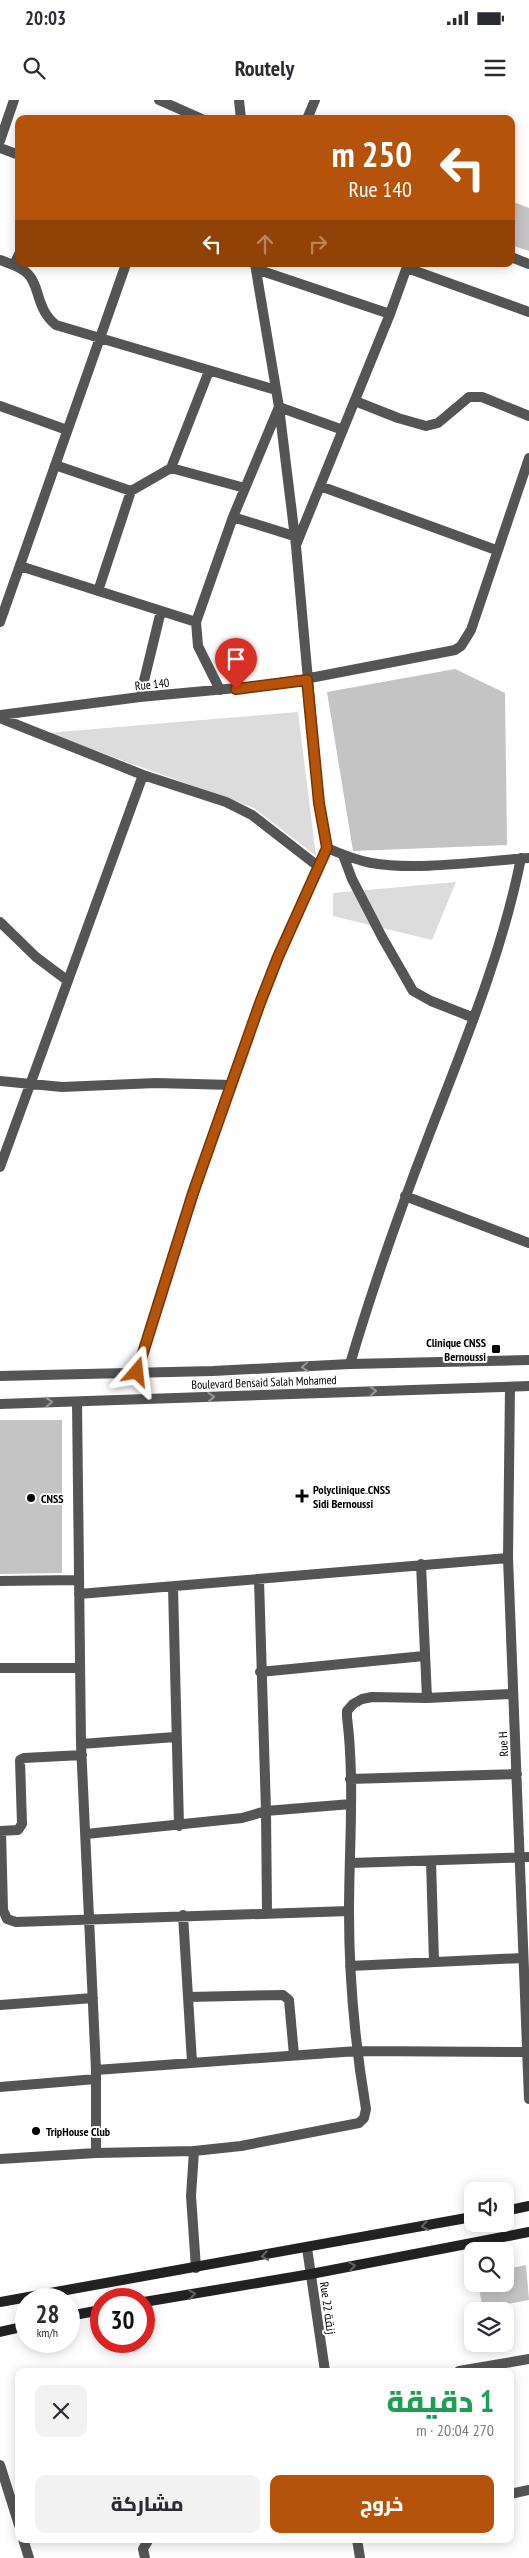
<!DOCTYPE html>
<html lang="ar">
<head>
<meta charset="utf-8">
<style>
	body { margin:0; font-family:"PT Sans Narrow",Cairo,sans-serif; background:#f2f2f3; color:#2b2b33; direction:rtl; height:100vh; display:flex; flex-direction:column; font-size:19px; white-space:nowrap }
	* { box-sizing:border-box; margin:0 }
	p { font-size:16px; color:#7c7c81 }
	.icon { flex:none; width:28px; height:28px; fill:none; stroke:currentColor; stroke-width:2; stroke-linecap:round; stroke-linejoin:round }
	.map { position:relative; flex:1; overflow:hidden; direction:ltr }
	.side { position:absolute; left:15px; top:2268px; width:499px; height:175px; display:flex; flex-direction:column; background:#fff; border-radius:10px; box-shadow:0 2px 12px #0003; direction:rtl }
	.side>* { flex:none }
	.banner { position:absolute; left:15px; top:15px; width:500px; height:152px; border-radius:10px; box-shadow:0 2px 12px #0003; direction:rtl; background:#b45309; color:#fff; overflow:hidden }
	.fabs { position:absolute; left:464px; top:2082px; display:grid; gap:10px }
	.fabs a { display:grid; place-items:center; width:50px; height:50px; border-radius:10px; background:#fff; box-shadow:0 2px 12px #0003; font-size:25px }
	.speed { position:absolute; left:15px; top:2188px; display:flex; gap:10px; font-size:25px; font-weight:700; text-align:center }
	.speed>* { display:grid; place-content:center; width:65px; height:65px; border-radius:50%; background:#fff; box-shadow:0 2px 12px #0003; line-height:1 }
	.speed small { font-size:12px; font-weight:400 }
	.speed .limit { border:8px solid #d22; background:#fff; color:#111 }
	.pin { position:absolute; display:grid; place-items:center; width:42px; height:42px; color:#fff; margin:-51px -21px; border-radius:50% 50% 50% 0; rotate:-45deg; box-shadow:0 0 5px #0007 }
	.pin .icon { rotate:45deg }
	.me { position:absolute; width:55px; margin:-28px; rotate:17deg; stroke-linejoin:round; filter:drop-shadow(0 0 4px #0008) }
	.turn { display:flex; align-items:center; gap:18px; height:105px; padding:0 20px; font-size:22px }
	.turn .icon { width:65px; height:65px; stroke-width:2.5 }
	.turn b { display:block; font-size:35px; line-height:42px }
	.lanes { display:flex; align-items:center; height:48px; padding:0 20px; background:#0003; justify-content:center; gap:25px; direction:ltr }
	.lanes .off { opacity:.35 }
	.round { display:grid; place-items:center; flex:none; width:52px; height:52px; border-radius:10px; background:#f2f2f3 }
	.summary { display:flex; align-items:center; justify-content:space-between; height:85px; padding:0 20px }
	h1 { font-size:30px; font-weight:800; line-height:38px; color:#1e9e55 }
	.cta { display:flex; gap:10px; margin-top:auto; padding:10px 20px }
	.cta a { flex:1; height:58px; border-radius:10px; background:#b45309; color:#fff; font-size:20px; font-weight:800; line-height:58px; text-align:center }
	.cta a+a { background:#f2f2f3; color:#2b2b33 }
	.status { display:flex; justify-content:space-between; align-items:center; height:35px; padding:0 25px; background:#fff; direction:ltr }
	.status svg { height:14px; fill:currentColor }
	header { display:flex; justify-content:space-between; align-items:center; height:65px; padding:0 20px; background:#fff; font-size:22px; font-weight:800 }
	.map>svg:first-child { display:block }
	.green { fill:#dcdcdc }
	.building { fill:#c4c4c4 }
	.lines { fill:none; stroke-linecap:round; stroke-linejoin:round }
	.minor { stroke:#555; stroke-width:10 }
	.tertiary { stroke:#555; stroke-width:10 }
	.secondary { stroke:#222; stroke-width:10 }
	.oneway { stroke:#999 }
	.oneway2 { stroke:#646464 }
	.route-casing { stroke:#753606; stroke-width:12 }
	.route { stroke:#b45309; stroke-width:9 }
	.poi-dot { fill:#000; stroke:#fff; stroke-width:2 }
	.labels { text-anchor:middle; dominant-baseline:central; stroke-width:4; stroke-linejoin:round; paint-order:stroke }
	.street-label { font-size:12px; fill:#000; stroke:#fff }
	.poi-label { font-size:12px; font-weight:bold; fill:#000; stroke:#fff; text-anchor:start }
</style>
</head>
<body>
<div class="status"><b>20:03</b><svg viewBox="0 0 49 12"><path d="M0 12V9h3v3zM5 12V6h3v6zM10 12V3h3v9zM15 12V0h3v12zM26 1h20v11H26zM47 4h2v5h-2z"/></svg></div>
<header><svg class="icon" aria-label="menu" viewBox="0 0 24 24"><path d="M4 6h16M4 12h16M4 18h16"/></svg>Routely<svg class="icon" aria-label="search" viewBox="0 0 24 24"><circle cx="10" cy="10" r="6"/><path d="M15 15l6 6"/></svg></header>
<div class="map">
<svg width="529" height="2458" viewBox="0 0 529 2458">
	<rect width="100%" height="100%" fill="#fff"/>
	<path class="green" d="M298,612L316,756L254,708L47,633Z
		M456,782L432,840L333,816V793Z"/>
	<path class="building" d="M511,101L529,108V151L511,145Z
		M455,569L505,593L507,745L353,751L327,592Z
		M0,1320H62V1473L0,1474Z
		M526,2165L529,2200L483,2209L478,2184H505V2169Z"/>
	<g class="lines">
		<path class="minor" d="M159,0L202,19
			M239,0L241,19
			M307,19L315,0
			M0,41L14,0
			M0,48L19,55
			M511,157L529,164
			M0,160C10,164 21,166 28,174C40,186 36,209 56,225L276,290
			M255,164L279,307L296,446L319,703L327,748C341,754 356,760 371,763C417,771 482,761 529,758
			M14,165L19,154
			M407,168L529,212
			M256,169L390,214
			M355,301L398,318L426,326L438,323L469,297H482L529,316
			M0,306L67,330
			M55,365L131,391L171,368L245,388
			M171,368L209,271
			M320,386L496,450
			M233,417L294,436
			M296,445L390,214L408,164
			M20,466L196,522
			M98,491L131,391
			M0,522L126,164
			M220,590L198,546L196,522L233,417L279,307L343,330
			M140,597L161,511
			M0,615L140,597L279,584L455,550L461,546L471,530L529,358
			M0,618L143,675L226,702L252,715L319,767
			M343,755L352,779L382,837L413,891L431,901L474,918
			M0,822L36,857L68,881
			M0,981L62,987L156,983L232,985
			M0,1067L143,675
			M405,1096L529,1143
			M350,1264C373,1186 400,1110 429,1035C464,944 502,854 521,758
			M137,1273C180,1134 224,995 277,859C292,822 311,785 327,748
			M510,1287L508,1458L529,1999
			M77,1302L81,1644L96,1970V2053L194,2051L191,2096L196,2168
			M421,1464L427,1598
			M259,1480L266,1711L267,1812
			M0,1481L78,1480
			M173,1487L179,1726
			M79,1494L508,1458
			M0,1568H80
			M260,1572L424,1556
			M81,1644L175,1637
			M350,1679L517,1674
			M0,1731L18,1730L22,1724L20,1660L24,1658L82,1655
			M1,1731L3,1810L7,1819L16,1822L349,1811
			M86,1734L242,1718L266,1711L351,1704
			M431,1761L434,1862
			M351,1763L529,1757
			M183,1815L192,1962
			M350,1866L523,1858
			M188,1897L283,1895L289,1900L294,1955
			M0,1905L93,1898
			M96,1970L357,1951L526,1952
			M0,1987L96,1979
			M194,2051L241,2046L359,2023L364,2018L366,2009C355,1944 349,1878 349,1812C349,1747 355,1682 347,1617V1611L353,1604L362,1599L372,1597L427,1598L512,1594
			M0,2059L96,2053
			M307,2148L325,2271
			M459,2271L529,2259
			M510,2394L529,2390
			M357,2439L360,2458
			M145,2458L143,2449L149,2439"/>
		<path class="tertiary" d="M0,1276L213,1271L350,1264L529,1260
			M0,1304L529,1286
			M0,2365L19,2425
			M23,2439L29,2458"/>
		<path class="secondary" d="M505,2111L529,2106
			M0,2202L472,2117
			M144,2202L311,2174L529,2132
			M69,2216L101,2210
			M0,2232L26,2226"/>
	</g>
	<defs><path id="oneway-chevron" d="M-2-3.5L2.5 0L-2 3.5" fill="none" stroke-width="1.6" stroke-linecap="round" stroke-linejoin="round" transform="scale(1.25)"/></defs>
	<g class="oneway">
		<use href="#oneway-chevron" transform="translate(305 1267) rotate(176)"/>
		<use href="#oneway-chevron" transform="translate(373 1291) rotate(-2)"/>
		<use href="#oneway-chevron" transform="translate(211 1297) rotate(-2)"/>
		<use href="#oneway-chevron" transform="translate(49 1302) rotate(-1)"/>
	</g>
	<g class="oneway2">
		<use href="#oneway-chevron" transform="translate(425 2126) rotate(170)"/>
		<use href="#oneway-chevron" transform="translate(265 2156) rotate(170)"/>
		<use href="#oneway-chevron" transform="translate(352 2166) rotate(-11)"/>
		<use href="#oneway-chevron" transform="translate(192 2194) rotate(-9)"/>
	</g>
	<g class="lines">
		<g class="route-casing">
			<path id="route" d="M137,1272L193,1093L260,903L278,857L327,748L319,703L307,580L236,589"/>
		</g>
		<use href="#route" class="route"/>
	</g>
	<g class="poi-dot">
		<rect x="491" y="1244" width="10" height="10" rx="2.5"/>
		<path d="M299.5 1388.5h5v5h5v5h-5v5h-5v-5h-5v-5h5z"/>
		<circle cx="31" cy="1398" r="5"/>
		<circle cx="36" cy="2031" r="5"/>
	</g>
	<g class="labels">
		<g class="street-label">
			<text transform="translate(152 584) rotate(-6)">Rue 140</text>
			<text transform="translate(264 1282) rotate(-2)">Boulevard Bensaid Salah Mohamed</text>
			<text transform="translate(503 1644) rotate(-93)">Rue H</text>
			<text transform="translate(328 2208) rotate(82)">Rue 22 زنقة</text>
		</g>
		<g class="poi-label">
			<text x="486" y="1242" text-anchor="end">Clinique CNSS<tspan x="486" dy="14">Bernoussi</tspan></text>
			<text x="313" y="1389">Polyclinique ِCNSS<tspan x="313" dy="14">Sidi Bernoussi</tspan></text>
			<text x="41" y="1398">CNSS</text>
			<text x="46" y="2031">TripHouse Club</text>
		</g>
	</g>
</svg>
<div class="fabs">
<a><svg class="icon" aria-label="sound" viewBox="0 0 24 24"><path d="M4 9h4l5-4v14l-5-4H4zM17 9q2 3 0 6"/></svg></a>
<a><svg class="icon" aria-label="search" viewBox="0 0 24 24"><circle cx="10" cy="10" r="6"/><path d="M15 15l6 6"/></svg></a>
<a><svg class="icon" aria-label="layers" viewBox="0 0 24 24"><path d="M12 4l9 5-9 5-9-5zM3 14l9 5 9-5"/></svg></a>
</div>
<div class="speed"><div>28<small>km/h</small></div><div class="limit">30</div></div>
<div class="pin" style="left:236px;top:589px;background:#d93025"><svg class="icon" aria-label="arrive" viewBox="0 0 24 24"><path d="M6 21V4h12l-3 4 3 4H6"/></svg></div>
<svg class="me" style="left:137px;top:1272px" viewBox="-20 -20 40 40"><path d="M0-17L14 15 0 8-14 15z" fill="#b45309" stroke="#fff" stroke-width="4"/></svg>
<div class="banner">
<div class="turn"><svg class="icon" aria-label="left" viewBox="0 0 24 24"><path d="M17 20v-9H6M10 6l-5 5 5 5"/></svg><div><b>250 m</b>Rue 140</div></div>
<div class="lanes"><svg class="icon" aria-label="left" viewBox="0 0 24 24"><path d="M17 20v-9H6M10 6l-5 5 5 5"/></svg><svg class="icon off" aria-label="ahead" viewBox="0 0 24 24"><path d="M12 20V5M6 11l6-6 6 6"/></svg><svg class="icon off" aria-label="right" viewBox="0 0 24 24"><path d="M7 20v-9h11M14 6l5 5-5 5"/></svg></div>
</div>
<section class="side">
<div class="summary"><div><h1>1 دقيقة</h1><p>270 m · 20:04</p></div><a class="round"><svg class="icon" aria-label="close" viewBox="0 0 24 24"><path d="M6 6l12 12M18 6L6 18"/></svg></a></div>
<div class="cta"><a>خروج</a><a>مشاركة</a></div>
</section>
</div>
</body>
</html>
